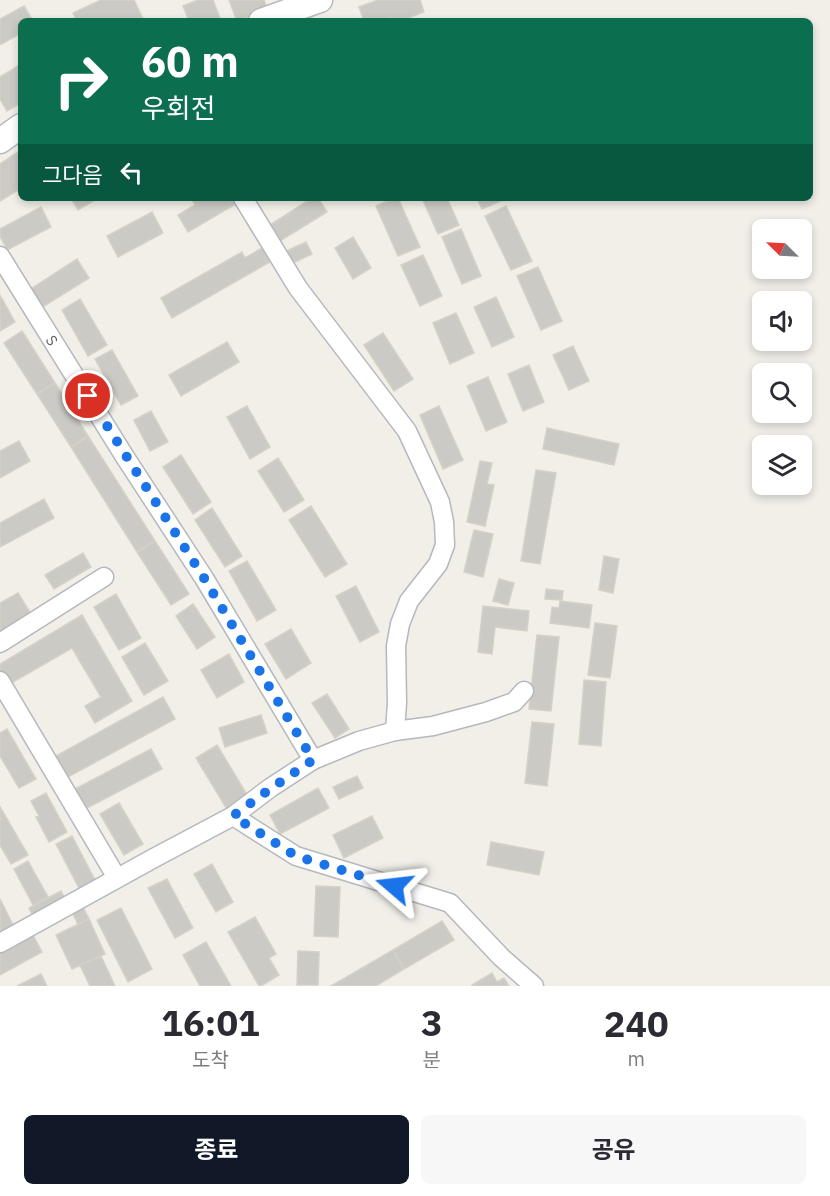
<!DOCTYPE html>
<html lang="ko">
<head>
<meta charset="utf-8">
<style>
	body { margin:0; font-family:"IBM Plex Sans","Noto Sans KR",sans-serif; background:#f7f7f7; color:#2b2b33; height:100vh; display:flex; flex-direction:column; font-size:22px; white-space:nowrap }
	* { box-sizing:border-box; margin:0 }
	p { font-size:20px; color:#7c7c81 }
	.icon { flex:none; width:33px; height:33px; fill:none; stroke:currentColor; stroke-width:2; stroke-linecap:round; stroke-linejoin:round }
	.map { position:relative; height:986px; overflow:hidden }
	.sheet { display:flex; flex-direction:column; background:#fff; flex:1 }
	.sheet>* { flex:none }
	.banner { position:absolute; left:18px; top:18px; width:795px; height:183px; border-radius:9px; box-shadow:0 3px 9px #0003; background:#0b6e4f; color:#fff; overflow:hidden }
	.needle { width:39px; rotate:294deg }
	.fabs { position:absolute; left:752px; top:219px; display:grid; gap:12px }
	.fabs a { display:grid; place-items:center; width:60px; height:60px; border-radius:9px; background:#fff; box-shadow:0 3px 9px #0003; font-size:30px }
	.pin { position:absolute; display:grid; place-items:center; width:51px; height:51px; color:#fff; margin:-26px; border:3px solid #fff; border-radius:50%; box-shadow:0 2px 6px #0007 }
	.me { position:absolute; width:66px; margin:-33px; rotate:287deg; stroke-linejoin:round; filter:drop-shadow(0 0 4px #0008) }
	.turn { display:flex; align-items:center; gap:21px; height:126px; padding:0 24px; font-size:27px }
	.turn .icon { width:78px; height:78px; stroke-width:2.5 }
	.turn b { display:block; font-size:42px; line-height:51px }
	.then { display:flex; align-items:center; height:57px; padding:0 24px; background:#0003; gap:12px; font-size:22px }
	.eta { display:flex; justify-content:space-evenly; align-items:center; height:102px; text-align:center }
	.eta b { font-size:36px; font-weight:700; line-height:42px }
	.primary-button { display:flex; gap:12px; margin-top:auto; padding:12px 24px }
	.primary-button a { flex:1; height:69px; border-radius:9px; background:#111827; color:#fff; font-size:24px; font-weight:700; line-height:69px; text-align:center }
	.primary-button a+a { background:#f7f7f7; color:#2b2b33 }
	.map>svg:first-child { display:block }
	.building { fill:#cccac5; stroke:#d6d1c6; stroke-width:1.5 }
	.lines { fill:none; stroke-linecap:round; stroke-linejoin:round }
	.street-casing { stroke:#b5b8bc; stroke-width:21 }
	.secondary-casing { stroke:#b6babf; stroke-width:27 }
	.street { stroke:#fff; stroke-width:18 }
	.secondary { stroke:#fff; stroke-width:24 }
	.route { stroke:#1a73e8; stroke-width:10; stroke-dasharray:0 18 }
	.labels { text-anchor:middle; dominant-baseline:central; stroke-width:4.5; stroke-linejoin:round; paint-order:stroke }
	.street-label { font-size:15px; fill:#5f6368; stroke:#fff }
</style>
</head>
<body>
<div class="map">
<svg width="830" height="986" viewBox="0 0 830 986">
	<rect width="100%" height="100%" fill="#f1efe8"/>
	<path class="building" d="M101,0H134L144,21H77L73,13Z
		M198,0H213L221,21H189L183,6Z
		M229,0H264L268,10L237,21Z
		M378,0H420L424,12L400,21H394L392,17L382,21H364L359,7Z
		M24,6L33,21H21V33L0,45V19Z
		M21,64V103L7,111L0,99V77Z
		M18,152L21,157V188L0,201V164Z
		M71,198H98L78,210Z
		M191,198H237L239,202L188,232L178,215L195,205Z
		M312,198H318L327,212L280,241L270,225Z
		M395,198H398L420,247L398,256L376,206Z
		M422,198H447L459,225L438,234Z
		M477,198H504L505,199L482,209Z
		M506,206L532,261L511,270L485,216Z
		M41,207L51,227L7,250L0,236V229Z
		M152,212L163,233L118,257L107,236Z
		M461,229L481,276L462,284L442,237Z
		M353,237L371,268L353,279L335,248Z
		M306,242L312,254L289,265L282,253Z
		M267,245L275,259L172,318L161,298L242,252L245,258Z
		M423,255L442,296L420,306L401,265Z
		M77,259L89,278L41,308L29,290Z
		M538,267L562,321L541,330L517,276Z
		M0,295L15,322L0,331Z
		M496,297L514,337L492,347L474,307Z
		M80,299L107,345L88,356L62,310Z
		M456,313L474,353L450,364L433,323Z
		M22,331L55,383L37,394L4,343Z
		M383,333L413,379L394,391L364,345Z
		M227,342L239,362L181,396L169,375Z
		M573,346L589,381L569,390L553,355Z
		M112,350L138,396L121,405L95,359Z
		M529,365L544,402L523,411L508,374Z
		M488,377L507,422L486,431L467,386Z
		M55,383L88,436L71,447L37,394Z
		M247,406L270,447L250,459L227,417Z
		M439,406L463,460L443,469L420,415Z
		M151,411L168,442L150,451L134,420Z
		M547,428L619,444L614,465L543,449Z
		M88,436L155,541L137,552L71,447Z
		M19,441L30,461L0,478V451Z
		M181,455L211,502L193,514L163,467Z
		M278,458L304,500L284,512L258,471Z
		M480,461L492,463L487,484L494,485L485,526L467,522Z
		M536,470L556,473L540,564L521,561Z
		M44,499L54,518L0,547V523Z
		M311,506L347,564L325,577L289,520Z
		M212,508L242,556L225,567L195,520Z
		M474,530L493,534L483,577L464,572Z
		M155,541L189,594L171,605L137,552Z
		M83,553L91,567L54,589L45,575Z
		M604,556L619,559L613,593L599,590Z
		M247,561L276,610L257,621L229,571Z
		M499,579L514,583L508,605L493,601Z
		M356,586L379,632L360,642L336,596Z
		M546,589L563,591L562,600L545,599Z
		M18,593L31,614L0,632V603Z
		M116,594L141,638L119,650L94,607Z
		M560,601L592,605L589,628L550,623L552,607L559,608Z
		M193,604L215,637L197,649L176,616Z
		M483,606L529,611L527,631L495,627L492,654L478,652Z
		M82,615L132,701L95,723L85,706L101,697L72,648L8,685L0,671V664Z
		M595,623L617,626L610,678L588,675Z
		M291,629L311,663L286,679L265,644Z
		M537,635L559,637L551,711L529,709Z
		M145,643L168,681L144,695L122,657Z
		M229,654L244,682L217,698L201,670Z
		M584,680L606,682L601,746L579,744Z
		M327,694L349,729L335,738L312,703Z
		M163,697L175,719L66,778L54,757Z
		M261,715L267,733L225,747L219,728Z
		M532,722L554,724L547,786L525,783Z
		M7,729L36,779L19,788L0,756V733Z
		M217,745L249,798L228,811L196,758Z
		M151,749L162,769L85,809L75,789Z
		M357,776L363,788L339,799L333,787Z
		M318,788L329,808L280,834L270,815Z
		M46,793L67,832L49,842L36,817L39,816L31,801Z
		M119,803L143,844L124,855L100,814Z
		M0,807L28,855L11,864L0,845Z
		M372,816L383,838L344,858L333,835Z
		M72,836L96,882L80,890L56,844Z
		M491,842L544,852L539,875L487,865Z
		M28,861L48,897L33,905L14,869Z
		M212,864L233,902L216,912L194,874Z
		M167,879L193,928L175,938L148,888Z
		M316,886L340,887L338,937L314,936Z
		M61,891L66,901L34,918L29,908Z
		M0,899L13,925L0,931Z
		M82,905L89,919L78,924L71,910Z
		M121,908L152,969L128,982L97,920Z
		M255,917L276,954L269,958L279,975L261,986H259L228,932Z
		M89,919L105,954L72,969L56,935Z
		M442,921L454,940L404,969L393,950Z
		M32,933L42,952L0,975V951Z
		M206,942L231,986H200L183,955Z
		M393,950L404,969L376,986H331Z
		M298,951L319,952L318,985H297Z
		M101,956L115,986H90L80,965Z
		M492,973L497,982L504,978L509,986H472V985Z
		M41,974L47,986H17Z"/>
	<g class="lines">
		<g class="street-casing">
			<g id="street">
				<path d="M243,198L298,288L407,431L440,502L444,522L445,545L438,564L409,601L400,624L396,646L397,703L395,731"/>
				<path id="s1" d="M0,256L125,457L204,578L313,760"/>
				<path d="M0,643L104,577"/>
				<path d="M0,681L117,878"/>
				<path d="M233,816L296,856L450,903L501,957L534,986"/>
				<path d="M0,943L154,858L233,816L270,788L313,760L359,741L395,731L433,726L486,712L514,702L524,691"/>
			</g>
		</g>
		<g class="secondary-casing">
			<path id="secondary" d="M261,21L320,0
				M0,141L21,126"/>
		</g>
		<use href="#street" class="street"/>
		<use href="#secondary" class="secondary"/>
	</g>
	<g class="lines">
		<path class="route" d="M88,396L204,578L313,760L270,789L233,816L296,856L394,886"/>
	</g>
	<g class="labels">
		<g class="street-label">
			<text stroke="none"><textPath href="#s1" startOffset="99">S</textPath></text>
		</g>
	</g>
</svg>
<div class="fabs">
<a><svg class="needle" viewBox="-14 -14 28 28"><path d="M0-13l5 13h-10z" fill="#e53935"/><path d="M0 13l5-13h-10z" fill="#7c7c81"/></svg></a>
<a><svg class="icon" aria-label="sound" viewBox="0 0 24 24"><path d="M4 9h4l5-4v14l-5-4H4zM17 9q2 3 0 6"/></svg></a>
<a><svg class="icon" aria-label="search" viewBox="0 0 24 24"><circle cx="10" cy="10" r="6"/><path d="M15 15l6 6"/></svg></a>
<a><svg class="icon" aria-label="layers" viewBox="0 0 24 24"><path d="M12 4l9 5-9 5-9-5zM3 14l9 5 9-5"/></svg></a>
</div>
<div class="pin" style="left:88px;top:396px;background:#d93025"><svg class="icon" aria-label="arrive" viewBox="0 0 24 24"><path d="M6 21V4h12l-3 4 3 4H6"/></svg></div>
<svg class="me" style="left:394px;top:886px" viewBox="-20 -20 40 40"><path d="M0-17L14 15 0 8-14 15z" fill="#1a73e8" stroke="#fff" stroke-width="4"/></svg>
<div class="banner">
<div class="turn"><svg class="icon" aria-label="right" viewBox="0 0 24 24"><path d="M7 20v-9h11M14 6l5 5-5 5"/></svg><div><b>60 m</b>우회전</div></div>
<div class="then">그다음<svg class="icon" aria-label="left" viewBox="0 0 24 24"><path d="M17 20v-9H6M10 6l-5 5 5 5"/></svg></div>
</div>
</div>
<section class="sheet">
<div class="eta">
<div><b>16:01</b><p>도착</p></div>
<div><b>3</b><p>분</p></div>
<div><b>240</b><p>m</p></div>
</div>
<div class="primary-button"><a>종료</a><a>공유</a></div>
</section>
</body>
</html>
